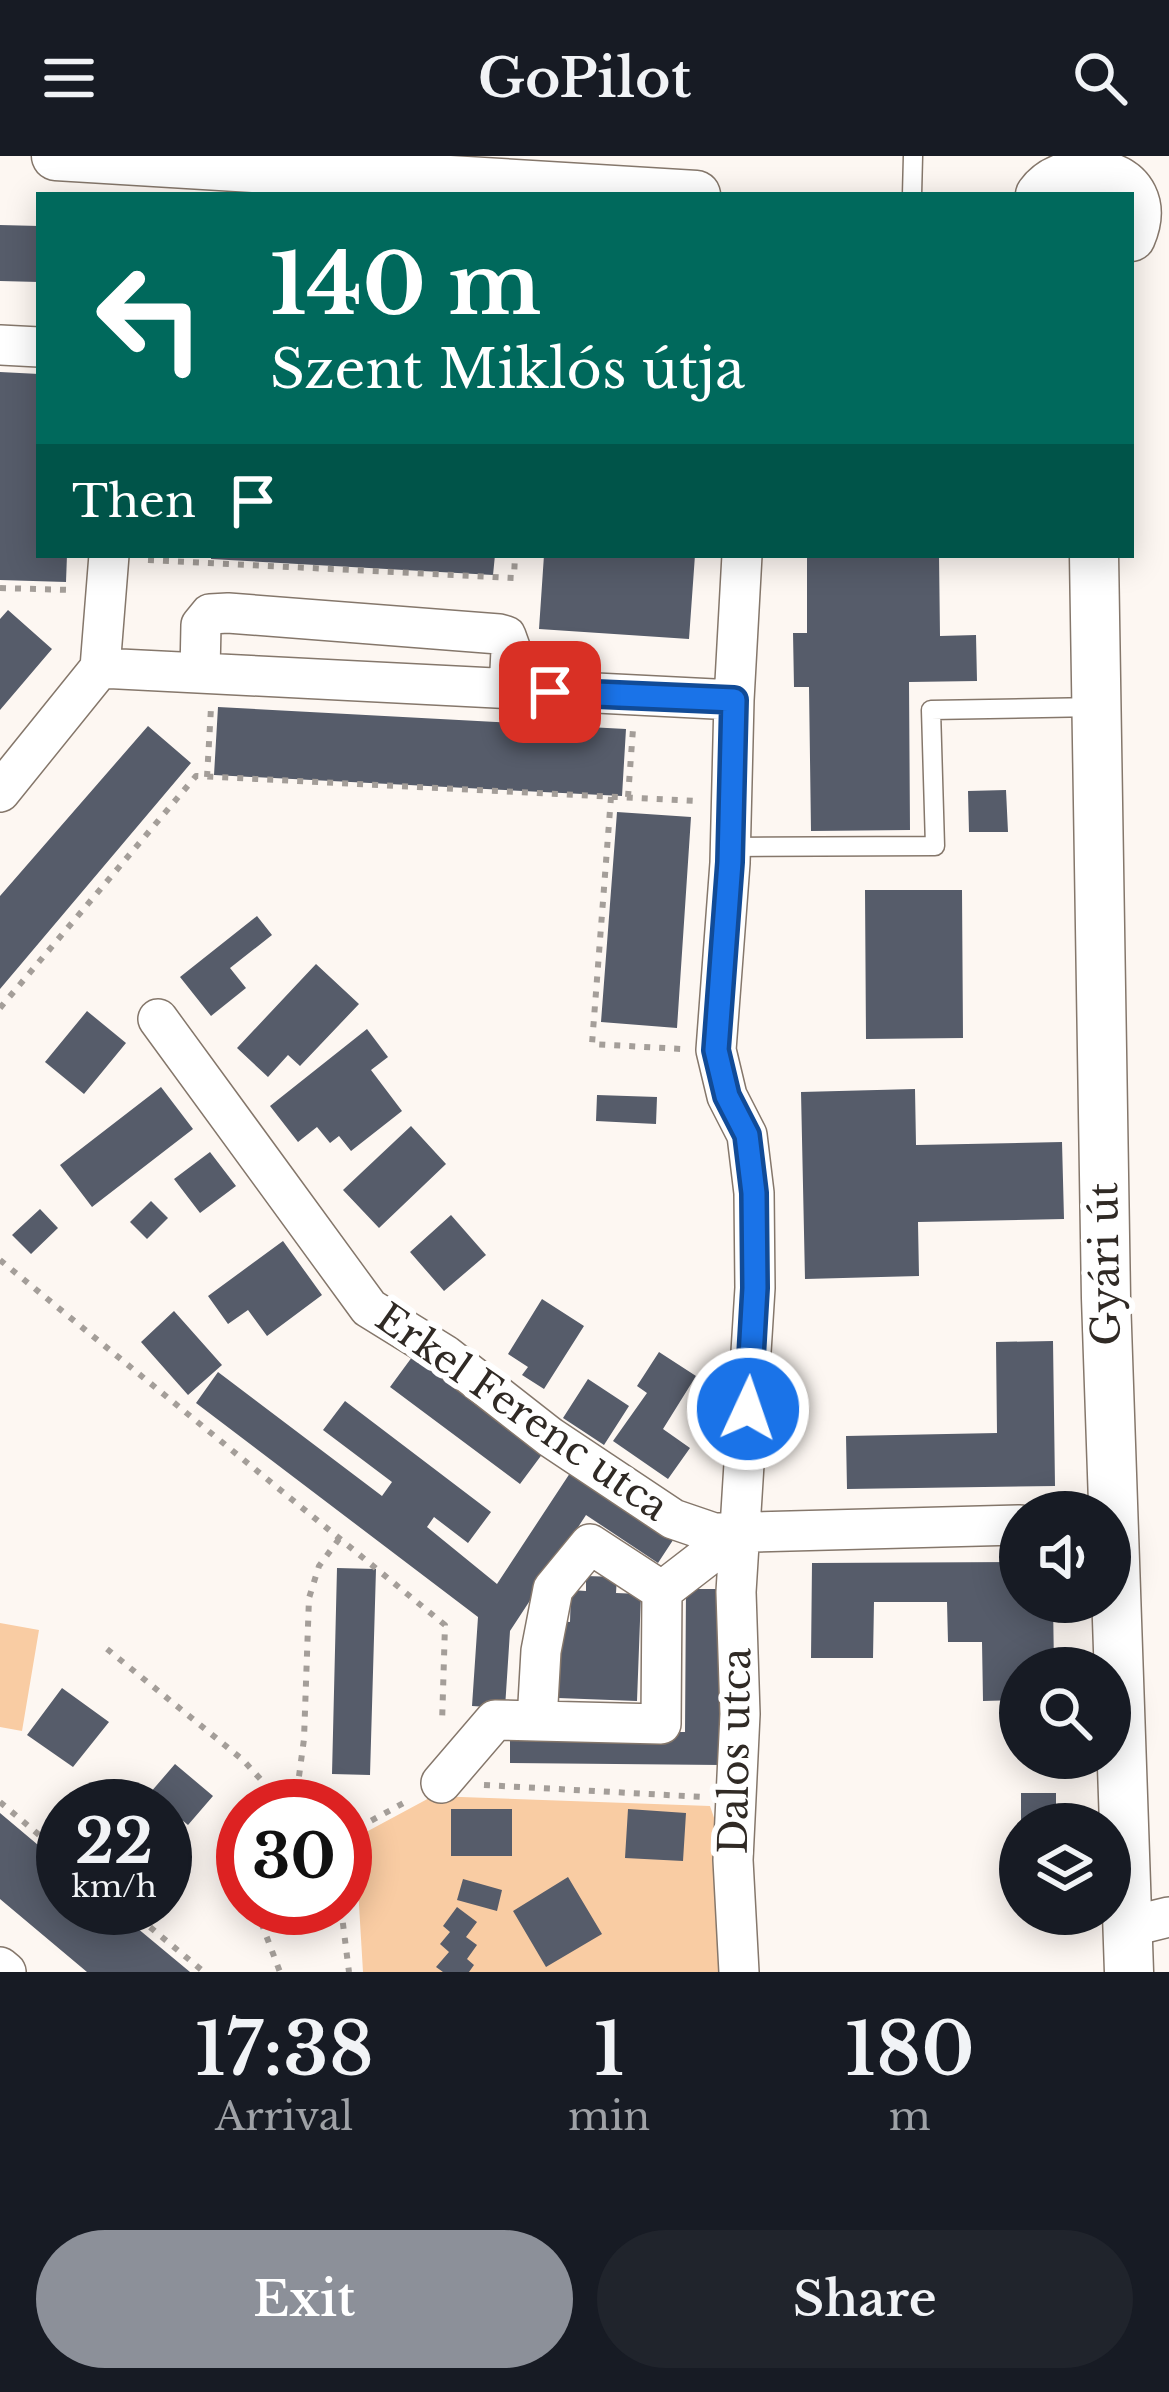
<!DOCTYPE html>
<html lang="en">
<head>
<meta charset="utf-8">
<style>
	body { margin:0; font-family:"Libre Baskerville",serif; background:#20242c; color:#f1f3f6; height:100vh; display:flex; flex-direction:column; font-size:45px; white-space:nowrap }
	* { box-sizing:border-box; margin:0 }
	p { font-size:39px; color:#9ea1a6 }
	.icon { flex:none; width:66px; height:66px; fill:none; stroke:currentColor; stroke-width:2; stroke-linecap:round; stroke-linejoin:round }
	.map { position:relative; height:1816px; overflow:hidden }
	.sheet { display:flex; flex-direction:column; background:#171b24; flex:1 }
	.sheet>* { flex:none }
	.hud { position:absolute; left:36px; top:36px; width:1098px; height:366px; border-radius:0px; box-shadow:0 6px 30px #0003; background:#00695c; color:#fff; overflow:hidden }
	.fabs { position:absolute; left:999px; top:1335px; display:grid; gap:24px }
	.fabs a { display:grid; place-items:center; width:132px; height:132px; border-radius:50%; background:#171b24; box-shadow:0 6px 30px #0003; font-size:60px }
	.speed { position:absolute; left:36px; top:1623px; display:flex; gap:24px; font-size:60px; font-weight:700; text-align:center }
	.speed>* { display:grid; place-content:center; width:156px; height:156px; border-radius:50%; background:#171b24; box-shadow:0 6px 30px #0003; line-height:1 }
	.speed small { font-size:30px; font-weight:400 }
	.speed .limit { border:18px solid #d22; background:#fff; color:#111 }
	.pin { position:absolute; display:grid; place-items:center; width:102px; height:102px; color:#fff; margin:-51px; border-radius:24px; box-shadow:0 6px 18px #0006 }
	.me { position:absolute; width:132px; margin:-66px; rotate:3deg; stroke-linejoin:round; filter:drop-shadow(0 0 9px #0008) }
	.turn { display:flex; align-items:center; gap:42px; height:252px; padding:0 36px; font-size:54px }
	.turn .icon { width:156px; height:156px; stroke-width:2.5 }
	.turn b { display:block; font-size:84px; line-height:102px }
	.then { display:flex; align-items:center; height:114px; padding:0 36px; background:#0003; gap:24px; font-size:45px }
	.eta { display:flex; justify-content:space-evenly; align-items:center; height:204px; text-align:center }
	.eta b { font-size:72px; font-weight:600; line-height:84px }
	.cta { display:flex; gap:24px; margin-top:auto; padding:24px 36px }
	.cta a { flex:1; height:138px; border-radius:72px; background:#8c9099; color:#fff; font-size:48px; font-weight:600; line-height:138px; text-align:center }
	.cta a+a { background:#20242c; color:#f1f3f6 }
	header { display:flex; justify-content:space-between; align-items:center; height:156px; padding:0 36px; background:#171b24; font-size:54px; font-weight:600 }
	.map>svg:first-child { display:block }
	.green { fill:#f9cca3 }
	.building { fill:#565c6a }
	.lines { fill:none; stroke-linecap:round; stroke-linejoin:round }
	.service-casing { stroke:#85776b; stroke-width:21 }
	.minor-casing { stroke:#85776b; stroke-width:42 }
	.tertiary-casing { stroke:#85776b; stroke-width:51 }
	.path { stroke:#a49e99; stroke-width:6; stroke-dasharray:6 9; stroke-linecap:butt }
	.service { stroke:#fff; stroke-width:18 }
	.minor { stroke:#fff; stroke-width:39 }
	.tertiary { stroke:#fff; stroke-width:48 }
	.route-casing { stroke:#114b97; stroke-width:30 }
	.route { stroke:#1a73e8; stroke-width:21 }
	.labels { text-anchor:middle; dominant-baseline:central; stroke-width:12; stroke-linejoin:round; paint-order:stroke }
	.street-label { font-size:39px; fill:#302a25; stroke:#fff }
</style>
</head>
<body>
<header><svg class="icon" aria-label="menu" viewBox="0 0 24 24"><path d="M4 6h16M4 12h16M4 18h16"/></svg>GoPilot<svg class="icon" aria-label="search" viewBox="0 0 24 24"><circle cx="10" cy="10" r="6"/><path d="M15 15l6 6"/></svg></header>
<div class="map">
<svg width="1169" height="1816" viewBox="0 0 1169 1816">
	<rect width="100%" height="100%" fill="#fdf7f2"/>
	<path class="green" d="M0,1467L39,1474L22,1575L0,1571Z
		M433,1640L710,1650L723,1688L726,1816H363L355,1682Z"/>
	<path class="building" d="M0,69L39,70V126L0,125Z
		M0,216L39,218V399H67L66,426L0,424Z
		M211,399H495L493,419L211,403Z
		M544,399H695L689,483L539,473Z
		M807,399H939L940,480L976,479L977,525L909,526L910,674L811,675L809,531H794L793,477H807Z
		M8,454L52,493L0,554V463Z
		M218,551L626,573L622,640L214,619Z
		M148,570L191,607L0,833V740Z
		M1006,634L1008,676H969L968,635Z
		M617,656L691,661L677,872L601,866Z
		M865,734H962L963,882L866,883Z
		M257,760L272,779L230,812L246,832L211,860L180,821Z
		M316,808L359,848L300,910L288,899L268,921L237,892Z
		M87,855L126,887L84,938L45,906Z
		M367,873L388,901L371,914L402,955L351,995L339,980L330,987L317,971L298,986L270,950Z
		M161,931L193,973L92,1051L60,1009Z
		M915,933L916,989L1062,986L1064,1063L918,1066L919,1120L805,1123L801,936Z
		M597,939L657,941L656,968L596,965Z
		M411,970L446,1008L379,1072L343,1034Z
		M210,996L236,1030L200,1057L174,1023Z
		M151,1045L168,1062L147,1083L130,1066Z
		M40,1053L58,1072L31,1098L12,1079Z
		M451,1059L486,1099L444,1135L410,1096Z
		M283,1085L322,1139L267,1180L248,1154L228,1168L208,1140Z
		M542,1143L584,1170L544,1233L522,1219L528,1211L508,1198Z
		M174,1155L222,1209L188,1239L141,1186Z
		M1053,1185L1055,1330L847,1333L846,1280L997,1277L996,1186Z
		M659,1196L696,1220L663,1273L690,1292L668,1323L613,1285L647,1237L637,1230Z
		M415,1197L546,1293L520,1328L390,1231Z
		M218,1216L382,1340L392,1326L323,1274L345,1245L491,1356L468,1387L434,1361L427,1371L497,1428L574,1311L677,1378L658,1407L586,1359L510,1475L505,1552L472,1550L478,1461L196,1247Z
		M588,1223L629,1250L604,1289L563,1262Z
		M1020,1406V1446H1053L1054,1512H1020V1544L983,1545L982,1486H948L947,1446H874L873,1502H811L812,1407Z
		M337,1412L376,1413L370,1619L332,1618Z
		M586,1420L617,1421L616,1437L641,1438L637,1545L558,1542L561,1465L570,1466L571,1434L586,1435Z
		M686,1433H722L721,1609L510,1607V1575L685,1576Z
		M62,1532L109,1566L73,1611L27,1579Z
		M175,1608L213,1640L188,1669L150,1637Z
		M1021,1637H1056V1668H1021Z
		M451,1653H512V1700H451Z
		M628,1653L686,1657L683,1705L625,1702Z
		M0,1657L63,1710V1752H113L190,1816H87L0,1743Z
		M568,1721L602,1778L546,1811L513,1755Z
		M463,1723L502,1734L497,1755L457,1744Z
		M457,1751L477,1766L466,1781L477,1789L467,1803L474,1809L469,1816H443L436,1811L449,1796L440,1788L450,1776L443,1770Z"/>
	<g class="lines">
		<g class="service-casing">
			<path id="service" d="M912,39L913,0
				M731,691L935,690L931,554L1096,551"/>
		</g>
		<g class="minor-casing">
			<path id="minor" d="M0,189L39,191
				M100,512L734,544L730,707L716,894L727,940L747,979L754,1037L755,1132L736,1436L740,1558L733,1704L739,1816
				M200,516L201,469L210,458L228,457L499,478L506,480L511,494L509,535
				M734,544L742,399
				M0,636L100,512L109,399
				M158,863L369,1152L445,1199L550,1281L673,1363L714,1377L1020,1369
				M590,1388L662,1435L661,1568L537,1565L541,1495L553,1433Z
				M662,1435L741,1374
				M441,1627L495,1564L537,1565
				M1128,1771L1169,1761
				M0,1811L6,1816"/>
		</g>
		<g class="tertiary-casing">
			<path id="tertiary" d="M56,0L696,39
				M1040,39C1068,0 1160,14 1131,81
				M1094,399L1106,1142L1129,1816"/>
		</g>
		<path class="path" d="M148,404L514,422L515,399
			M0,432L71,434
			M207,621L211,552
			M611,641L592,888L682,893
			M628,641L633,573
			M0,852L196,620L698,645
			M0,1104L445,1469L442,1568
			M107,1493L243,1604L285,1650
			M484,1629L704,1641
			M0,1646L63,1699
			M295,1650L304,1583L309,1442L319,1410L339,1383
			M345,1679L409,1644
			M127,1752L204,1816
			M262,1752L261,1766L280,1816
			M341,1752L349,1816"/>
		<use href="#service" class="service"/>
		<use href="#minor" class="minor"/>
		<use href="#tertiary" class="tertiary"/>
	</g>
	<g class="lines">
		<g class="route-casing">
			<path id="route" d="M550,536L734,544L730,706L716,894L727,940L747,979L754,1037L755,1132L748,1253"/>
		</g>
		<use href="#route" class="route"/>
	</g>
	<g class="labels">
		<g class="street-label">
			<text transform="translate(1105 1108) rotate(-91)">Gyári út</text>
			<text transform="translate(522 1256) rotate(35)">Erkel Ferenc utca</text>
			<text transform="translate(735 1595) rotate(-89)">Dalos utca</text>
		</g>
	</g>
</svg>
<div class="fabs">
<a><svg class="icon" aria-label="sound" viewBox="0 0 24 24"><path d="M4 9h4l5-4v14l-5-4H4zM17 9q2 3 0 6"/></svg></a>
<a><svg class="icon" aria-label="search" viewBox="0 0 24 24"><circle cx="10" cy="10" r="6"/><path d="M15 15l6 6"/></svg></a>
<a><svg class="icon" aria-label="layers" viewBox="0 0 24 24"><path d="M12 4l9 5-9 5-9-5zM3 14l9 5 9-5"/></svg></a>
</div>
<div class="speed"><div>22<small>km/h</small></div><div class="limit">30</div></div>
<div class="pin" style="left:550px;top:536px;background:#d93025"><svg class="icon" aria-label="arrive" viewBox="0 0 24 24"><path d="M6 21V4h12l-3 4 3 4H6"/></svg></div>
<svg class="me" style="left:748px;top:1253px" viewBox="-20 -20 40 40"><circle r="17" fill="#1a73e8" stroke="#fff" stroke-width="3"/><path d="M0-11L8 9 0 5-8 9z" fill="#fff"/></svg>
<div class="hud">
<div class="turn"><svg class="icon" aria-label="left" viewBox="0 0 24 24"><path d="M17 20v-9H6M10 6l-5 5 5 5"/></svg><div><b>140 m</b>Szent Miklós útja</div></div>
<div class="then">Then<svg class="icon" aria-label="arrive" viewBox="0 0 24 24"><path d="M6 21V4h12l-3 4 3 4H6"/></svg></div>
</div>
</div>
<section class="sheet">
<div class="eta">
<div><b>17:38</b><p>Arrival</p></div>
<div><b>1</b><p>min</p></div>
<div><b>180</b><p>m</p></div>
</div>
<div class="cta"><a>Exit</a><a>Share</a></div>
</section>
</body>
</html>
